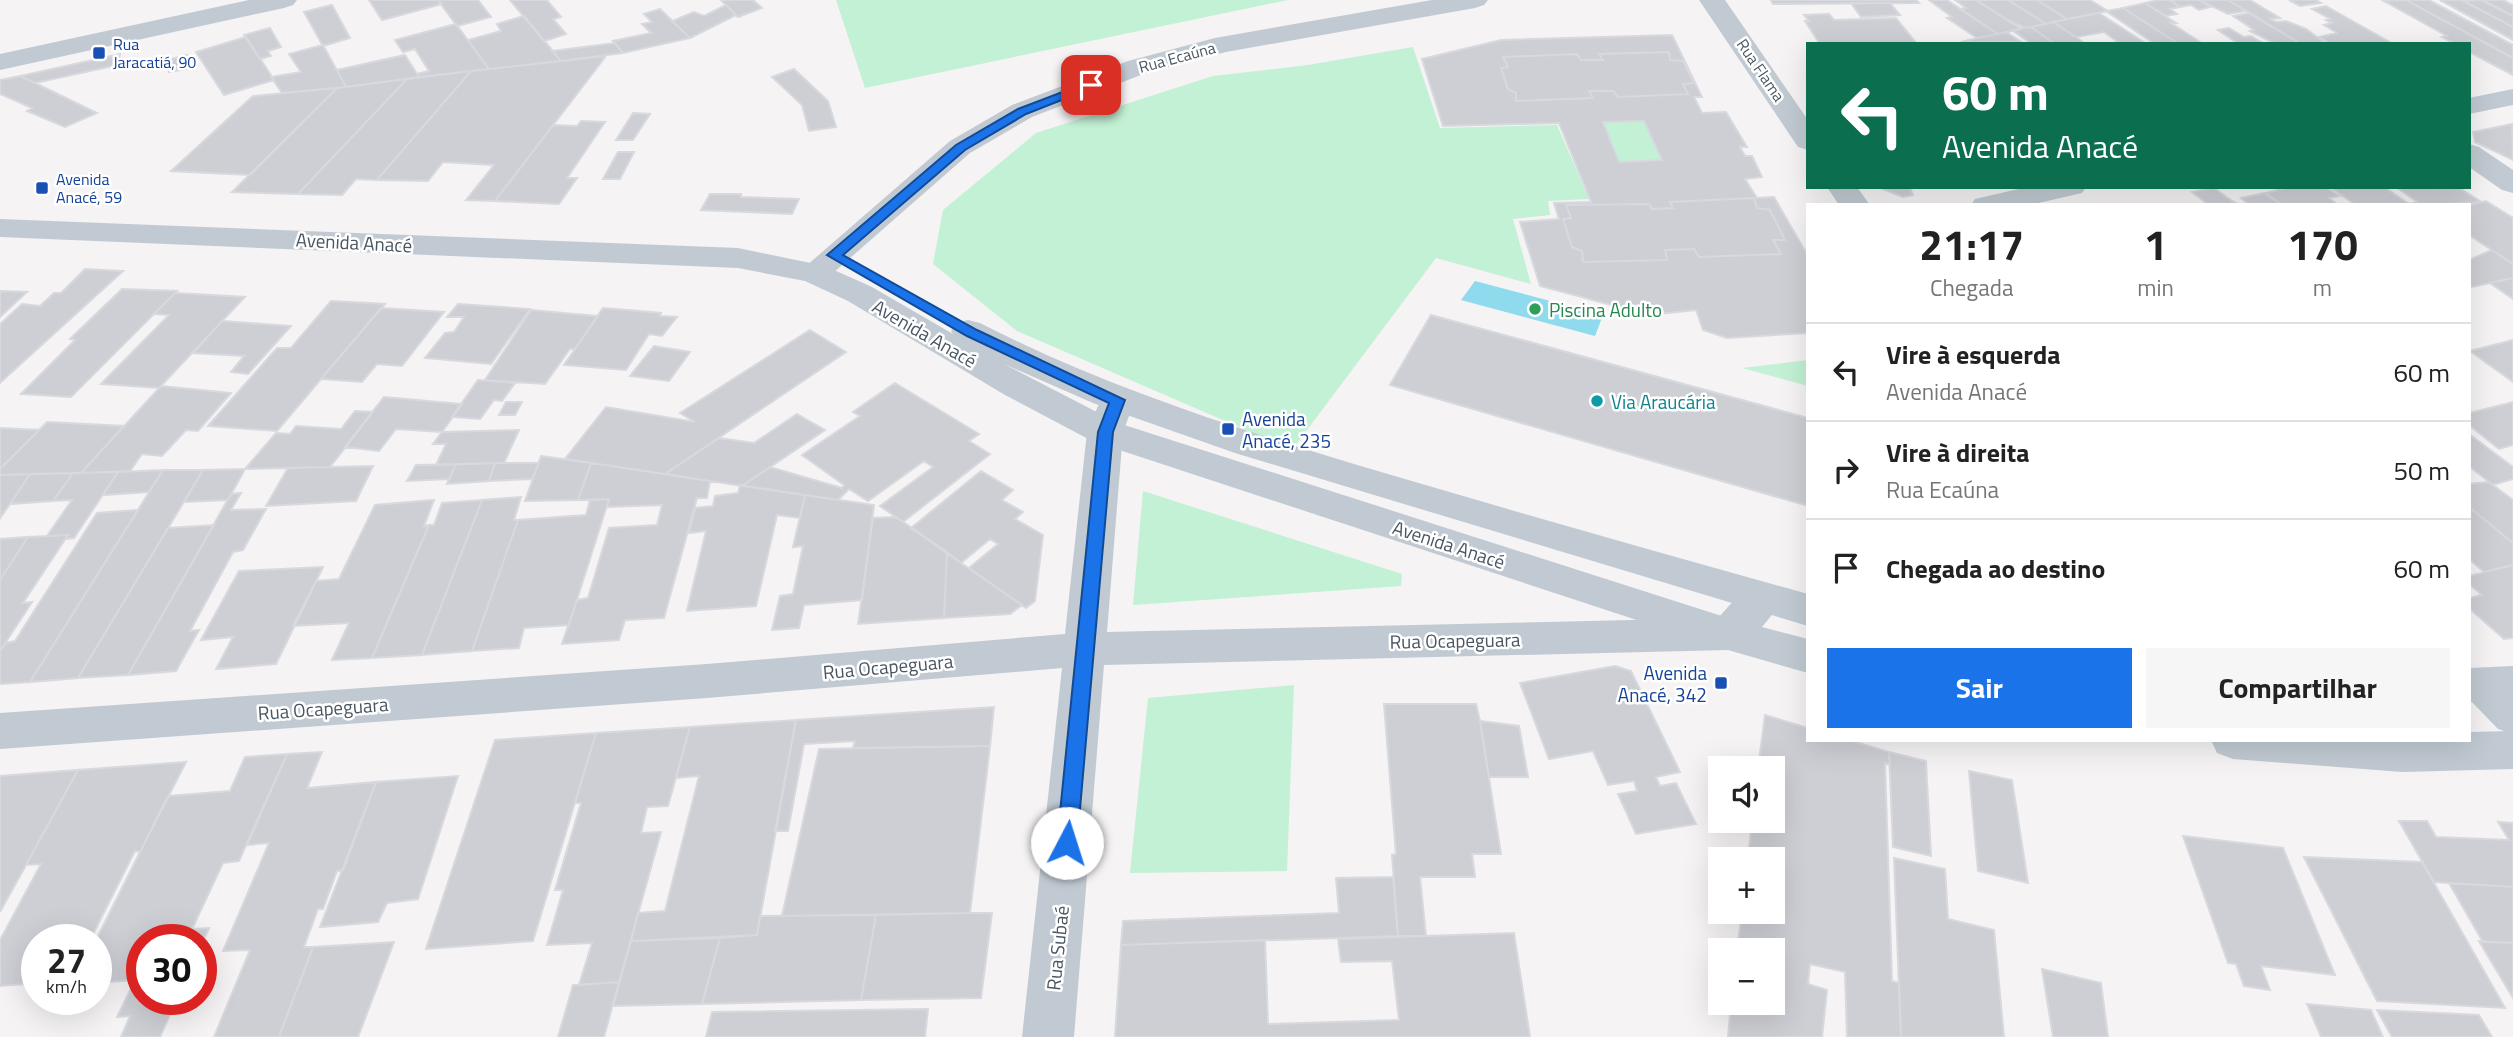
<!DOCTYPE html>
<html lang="pt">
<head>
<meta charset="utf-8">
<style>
	body { margin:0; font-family:"Titillium Web",sans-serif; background:#f6f6f6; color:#222; height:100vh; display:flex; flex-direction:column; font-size:26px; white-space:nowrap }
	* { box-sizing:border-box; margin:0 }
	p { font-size:23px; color:#767676 }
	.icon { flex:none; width:38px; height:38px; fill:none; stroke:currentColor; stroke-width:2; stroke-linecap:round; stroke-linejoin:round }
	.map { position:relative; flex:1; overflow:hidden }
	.drawer { position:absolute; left:1806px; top:203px; width:665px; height:539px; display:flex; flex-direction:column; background:#fff; border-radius:0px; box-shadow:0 7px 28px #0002 }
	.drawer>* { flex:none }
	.banner { position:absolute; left:1806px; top:42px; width:665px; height:147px; border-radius:0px; box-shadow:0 7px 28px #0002; background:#0b6e4f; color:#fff; overflow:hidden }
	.tools { position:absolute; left:1708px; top:756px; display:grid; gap:14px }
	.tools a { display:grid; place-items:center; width:77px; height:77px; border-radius:0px; background:#fff; box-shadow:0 7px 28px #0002; font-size:35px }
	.speed { position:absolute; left:21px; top:924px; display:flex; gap:14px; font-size:35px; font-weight:700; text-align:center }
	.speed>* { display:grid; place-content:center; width:91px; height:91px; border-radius:50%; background:#fff; box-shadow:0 7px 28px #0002; line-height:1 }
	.speed small { font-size:18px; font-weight:400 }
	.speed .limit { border:10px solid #d22; background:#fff; color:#111 }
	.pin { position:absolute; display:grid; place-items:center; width:60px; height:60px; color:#fff; margin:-30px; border-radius:14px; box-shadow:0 4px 10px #0006 }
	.me { position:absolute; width:77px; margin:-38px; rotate:5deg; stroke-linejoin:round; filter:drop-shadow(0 0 5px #0008) }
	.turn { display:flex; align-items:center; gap:24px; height:147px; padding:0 21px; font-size:32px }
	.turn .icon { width:91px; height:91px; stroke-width:2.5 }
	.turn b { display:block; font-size:49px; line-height:60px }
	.eta { display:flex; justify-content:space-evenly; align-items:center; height:119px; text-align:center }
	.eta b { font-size:42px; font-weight:700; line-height:49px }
	.action { display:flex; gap:14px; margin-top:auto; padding:14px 21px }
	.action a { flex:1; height:80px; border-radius:0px; background:#1a73e8; color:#fff; font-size:28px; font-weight:700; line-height:80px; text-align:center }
	.action a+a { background:#f6f6f6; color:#222 }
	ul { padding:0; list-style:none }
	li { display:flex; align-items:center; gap:21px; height:98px; padding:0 21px; border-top:2px solid #e0e0e0 }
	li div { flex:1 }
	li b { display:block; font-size:26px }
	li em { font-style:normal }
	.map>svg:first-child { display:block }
	.green { fill:#c3f1d5 }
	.water { fill:#90daee }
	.building { fill:#cdcfd5; stroke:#d7d9de; stroke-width:2; fill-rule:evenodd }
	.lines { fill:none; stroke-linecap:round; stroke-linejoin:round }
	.minor { fill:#c1cad2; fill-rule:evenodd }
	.tertiary { fill:#c1cad2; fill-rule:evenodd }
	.route { fill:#1a73e8; stroke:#114b97; stroke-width:2 }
	.transit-dot { fill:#1a4fb4; stroke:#fff; stroke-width:2.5 }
	.leisure-dot { fill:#2e9e5b; stroke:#fff; stroke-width:2.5 }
	.culture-dot { fill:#0f9aa8; stroke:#fff; stroke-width:2.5 }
	.labels { text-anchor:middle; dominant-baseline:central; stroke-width:5; stroke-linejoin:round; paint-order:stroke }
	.far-transit-label { font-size:16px; fill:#164399; stroke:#fff; text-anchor:start }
	.far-street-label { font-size:16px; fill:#4a5661; stroke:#fff }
	.street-label { font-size:19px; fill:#4a5661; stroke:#fff }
	.leisure-label { font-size:19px; fill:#27864d; stroke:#fff; text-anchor:start }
	.culture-label { font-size:19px; fill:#0d838f; stroke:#fff; text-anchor:start }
	.transit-label { font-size:19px; fill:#164399; stroke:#fff; text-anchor:start }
</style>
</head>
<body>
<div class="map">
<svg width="2513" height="1037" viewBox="0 0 2513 1037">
	<rect width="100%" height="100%" fill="#f5f3f3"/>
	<path class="green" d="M836,0H1288L865,88Z
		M1413,47L1440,128L1557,125L1589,199L1548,201L1550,215L1513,219L1531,284L1436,258L1292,450L1017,331L933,264L943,210L1036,133L1213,76L1308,65Z
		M1644,121L1662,160L1619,162L1603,122Z
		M1808,360V386L1742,368Z
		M1143,491L1402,574L1401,586L1133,605Z
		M1294,685L1287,871L1130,873L1148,698Z"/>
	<path class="water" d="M1475,281L1603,315L1595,336L1461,300Z"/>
	<path class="building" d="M369,0H438L442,4L382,20Z
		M438,0H478L491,17L457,26Z
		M510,0H547L561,17L553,19L566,34L544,41Z
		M721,0H753L762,8L738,17Z
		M1771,0H1916L1919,3L1773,4Z
		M1929,0H1947L1998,34L1977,38L1947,18L1952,17Z
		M1955,0H1976L2021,29L1998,34L1960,9L1966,8Z
		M1976,0H2008L2046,24L2026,28L2009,21Z
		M2008,0H2037L2067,19L2046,24Z
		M2037,0H2090L2108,11L2067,19Z
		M2158,0H2170L2180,7L2170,9L2177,14L2166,16L2145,3Z
		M2170,0H2199L2210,7L2199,10L2191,5L2180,7Z
		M2199,0H2228L2246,11L2228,14Z
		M2228,0H2250L2280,18L2271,19L2276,22L2286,21L2306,29L2326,44H2301Z
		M2289,0H2316L2321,3L2300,6Z
		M2406,0H2429L2513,45V58Z
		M2406,0L2513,58V75L2469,52V44H2455L2442,37L2447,36L2384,1Z
		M2440,0H2462L2513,27V40Z
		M2481,0L2513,16V27L2463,1Z
		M2483,0H2503L2513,5V16Z
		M1851,3H1890L1900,15L1861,17Z
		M2145,3L2176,23H2171L2203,44H2179L2123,8Z
		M332,5L350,38L323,46L304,12Z
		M726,5L736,15L690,38L672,21L694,12L704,16Z
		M2326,6L2393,44H2331L2320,37L2337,33L2324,25L2332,23L2326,20L2330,19L2312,9Z
		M2123,8L2179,44H2155L2106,11Z
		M660,9L690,38L623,53L613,41L651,33L642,24L652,22L644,14Z
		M2099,13L2145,43L2107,44L2118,42L2104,32L2076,37L2053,22Z
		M2249,13L2301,44H2276L2250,31L2254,30L2233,16Z
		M1829,14L1834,20L1896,18L1917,44H1820L1805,21H1809L1804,15Z
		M524,16L561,61L489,69L468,40L501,31L497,24Z
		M2053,22L2076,37L2084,43L2055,44L2031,27Z
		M456,24L489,69L419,77L417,74L429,71L415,49L403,52L395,40Z
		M2031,27L2055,44H2032L2012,30Z
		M270,28L281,47L268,51L271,56L260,59L244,35Z
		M2229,28L2244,37L2251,36L2264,44H2239L2218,30Z
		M2006,32L2021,42H1961L1969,40Z
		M1672,35L1702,97H1694L1702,113L1726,112L1747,147H1740L1745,156H1752L1762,177L1745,179L1757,198L1774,197L1808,256V333L1727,338L1703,330L1696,310L1649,315L1540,286L1520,222L1559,219L1554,203L1591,202L1559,123L1443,126L1422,59L1501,40ZM1669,52L1670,60L1683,61L1694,83L1683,84L1688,94L1618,97L1613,91H1589L1593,98L1516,101V93L1508,89L1501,68L1508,67L1503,57L1577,54L1581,60H1603L1599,54ZM1644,121L1662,160L1619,162L1603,122ZM1754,198L1757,208L1770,210L1785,240H1773L1781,254L1699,257L1694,249L1665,250L1667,260L1583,262L1582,251L1572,247L1563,219L1571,218L1566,205L1649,204L1652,209L1673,208L1670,202Z
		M246,37L274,80L224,95L196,52Z
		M615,43L623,53L561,61L552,51Z
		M323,45L346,87L282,93L271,77L301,72L289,54Z
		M1669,52L1670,60L1683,61L1694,83L1683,84L1688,94L1618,97L1613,91H1589L1593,98L1516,101V93L1508,89L1501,68L1508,67L1503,57L1577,54L1581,60H1603L1599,54Z
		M120,54L118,65L35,83L20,76Z
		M187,55L191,68L169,72L167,60Z
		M405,55L419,77L346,87L337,70Z
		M606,56L495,201L466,200L494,165L443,162L428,181L377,180L471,71Z
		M794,69L828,101L836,127L809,131L802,105L772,77Z
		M471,71L377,180L356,179L342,195L298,194L407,79Z
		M20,76L35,83L97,113L65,127L27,111L32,108L0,94V80Z
		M407,79L298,194L232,192L337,88Z
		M337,88L250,175L171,171L253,96Z
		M633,113L650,114L633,140H616Z
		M581,121L605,122L567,178H577L559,204L495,201L553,125L577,126Z
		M2512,124L2513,160L2475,142L2473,132Z
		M618,152H634L620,179H603Z
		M1878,187H1913L1910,188L1913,195L1903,197Z
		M2290,187H2325L2339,196L2329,198L2338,205H2283L2266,193Z
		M2330,187H2384L2409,204L2418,202L2422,205H2356Z
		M2396,187H2458L2481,202L2422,205Z
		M2214,188L2232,201L2240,205H2209L2192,192Z
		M2264,193L2281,205H2250L2241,198Z
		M710,194H741V197L799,199L792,214L701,210Z
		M1754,198L1757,208L1770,210L1785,240H1773L1781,254L1699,257L1694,249L1665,250L1667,260L1583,262L1582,251L1572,247L1563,219L1571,218L1566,205L1649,204L1652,209L1673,208L1670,202Z
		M2486,201L2513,218V264L2469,235L2468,205Z
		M2492,250L2513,264V278L2472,287L2469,285V260Z
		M85,269L123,271L0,383V324L22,304L40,306L54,293H61Z
		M2513,278V299L2490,283Z
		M122,289L177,291L71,397L21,394L75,340L70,339Z
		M0,291L27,292L0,317Z
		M175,293L245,297L159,388L101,384L169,315L154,314Z
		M331,301L385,304L277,431L208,426L277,348H291Z
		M458,304L530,309L491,364L425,358L445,333L454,332L464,317H447Z
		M381,308L444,312L402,366L377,364L362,382L321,379Z
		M603,308L661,313L660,316L677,317L662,336L649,334L626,370L564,365Z
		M531,310L598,316L575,349H570L545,384L485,380Z
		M1431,315L1808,418V506L1390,385Z
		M222,321L291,326L248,374L231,372L244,356L193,353Z
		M810,330L846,352L665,474L565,459L606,407L695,422L680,413Z
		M2513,340V382L2470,351Z
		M654,346L690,352L669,381L630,376Z
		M478,380L515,383L502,401L494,400L480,419L452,417Z
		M895,383L979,434L969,441L990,454L903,522L880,506L933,467L924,461L868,501L849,489L838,500L742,486L770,467L842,488L844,485L802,455L860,416L853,412Z
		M161,386L231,393L198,431L186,430L162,456L142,454L130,471L81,473Z
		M384,397L462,404L442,432L396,429L379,451L345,447Z
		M506,402H522L515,415H499Z
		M2513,402V445L2499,449L2469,425V413Z
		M355,411L373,412L330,467L245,469L276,433L290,434L296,426L341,429Z
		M797,414L825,430L742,486L665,474L719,438L754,443Z
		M47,422L124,426L81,473L0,475V469Z
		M0,428L39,430L0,469Z
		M519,430L504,463L436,465L446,444H433L442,432Z
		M2469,434L2513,467V479L2493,485L2469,466Z
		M541,456L591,463L578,500L525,501Z
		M495,463L489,481L447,484L456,464Z
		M495,463H539L532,479L489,481Z
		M591,463L710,481L707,498H697L664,618L625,620L619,640L562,644L577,600L588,598L609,528L657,525L662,505L607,507L609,499L578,500Z
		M456,464L449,479L407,481L416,465Z
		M373,466L356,501L266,506L288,468Z
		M245,469L228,500L184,502L203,470Z
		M163,470H203L78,678L30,682Z
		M163,470L149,492L103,495L118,472Z
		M981,471L1013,490L1002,500L1023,512L1015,519L1043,535L1035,601L1026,608L969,568L998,544L990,539L961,563L911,528Z
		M118,472L74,538L65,539L68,535L47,536L72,500L53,501L73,473Z
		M73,473L53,501L10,504L30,474Z
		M30,474L10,504L0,518V475Z
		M2489,482L2513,500V543L2469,507V484Z
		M740,485L805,495L800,518L777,515L756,606L687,611L706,531L689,533L695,508L713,506L715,496L738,493Z
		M241,493L231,510L266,509L243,550L233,552L190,631L199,630L176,671L128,675L231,494Z
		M805,495L874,505L862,600L804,605L799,628L772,630L780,596L793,594L803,546L793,547Z
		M521,497L514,520H518L472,651L422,655L482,500Z
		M609,499L569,625L524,628L519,648L472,651L518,520L586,515L590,500Z
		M434,500L424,526L429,525L372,658L332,660L349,623L293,626L316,581L339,579L375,505Z
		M482,500L422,655L372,658L429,525H434L442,503Z
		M2469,507L2513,543V565L2484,572L2469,559Z
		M138,510L30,682L0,684V651L6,643L15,641L97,513Z
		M896,517L947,552L944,618L858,624L873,518Z
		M214,525L128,675L78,678L168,528Z
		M68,535L23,603L32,602L0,651V580L28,537Z
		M28,537L0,580V539Z
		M947,552L961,563L1022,605L1010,614L944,618Z
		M2513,565V638L2504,639L2469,608V598L2482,595L2469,584V576Z
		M323,567L276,664L216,669L233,637L201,640L239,571Z
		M1615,666L1631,671L1680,772L1656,777L1660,786L1676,783L1696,824L1636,834L1618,794L1637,791L1634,781L1608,785L1593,751L1549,759L1520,683Z
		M1384,704H1476L1480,721L1501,854H1472L1475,877H1420L1426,936H1398L1392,855L1396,854Z
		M994,707L990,746L853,748L855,741L804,744L788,831H775L796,720Z
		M1765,715L1808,728V740H1849L1889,752L1890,765L1885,763L1892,981L1899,983L1901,1037H1847L1845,972L1810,964L1808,984L1827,990L1822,1037H1728L1731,1003H1773V950H1737L1742,912H1773V859H1748L1752,821H1773V768H1758Z
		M796,720L757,935L631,941L638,913L665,911L699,776L676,778L690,727Z
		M1480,721L1519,726L1528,777H1489Z
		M690,727L668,806L647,807L641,833L661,832L619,982L579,985L592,943L547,945L563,890H555L581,803H575L596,733Z
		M596,733L533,941L426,949L495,740Z
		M990,746L970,913L782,916L819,749Z
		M322,752L307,788L376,782L343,870L337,871L323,909H318L304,947H313L279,1037H214L250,950L223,951L269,843L247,845L287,754Z
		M1889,752L1926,761L1931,856L1893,847Z
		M287,754L239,861L223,863L192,929L209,928L201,946V940H142V999H177L160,1037H121L130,1016L117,1017L135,980L96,983V940L168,796L230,791L245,757Z
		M186,762L140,852L135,851L90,940H37V983L0,986V940L41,864L26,865L78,770Z
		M78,770L26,865L0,912V776Z
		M1969,771L2012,780L2028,883L1978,871Z
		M458,776L418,899L387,903L378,922L320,927L376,782Z
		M2399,821H2427L2436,837L2509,840L2498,822L2513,823V887L2434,882Z
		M2183,836L2283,848L2335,975L2261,966L2270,990L2244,986L2236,964L2228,963Z
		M2304,857L2422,862L2505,1008L2377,1001Z
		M1894,858L1945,869L1948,919L1994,930L2004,1037H1901Z
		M1393,877L1398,936L1121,945L1123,921L1339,913L1336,878Z
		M2449,883L2513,887V943L2483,942Z
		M970,913H992L981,998L861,1000L876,915Z
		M876,915L861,1000L702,1004L720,938L757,935L760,916Z
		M1514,933L1530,1037H1115L1121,945L1265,940L1268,1024L1399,1020L1392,961L1341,962L1338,939Z
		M720,938L702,1004L613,1006L631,941Z
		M2479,941L2513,943V998Z
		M394,942L358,1037H279L313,947Z
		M2042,969L2101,983L2108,1037H2053Z
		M619,982L604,1037H558L573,985Z
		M2307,1004L2371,1010L2383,1037H2321Z
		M928,1009L925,1037H706L712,1012Z
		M2377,1010L2479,1015L2492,1037H2392Z"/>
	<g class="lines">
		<path class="minor" d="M249,0H297L293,5L284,8L0,70V54Z
			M1432,0H1488L1484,5L1475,8L1226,52L1146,73L1032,117L970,153L825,280L814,283L803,280L798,273L950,141L1012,105L1128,61L1215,38Z
			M1699,0H1725L1808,120V150L1798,147Z
			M2513,89V105L2469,114V98Z
			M2469,144L2479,147L2513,170V193L2502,190L2469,167Z
			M1827,187H1857L1870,205H1839Z
			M2027,187H2086L2082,193L2030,205H1971L1975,199Z
			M1117,388L1130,392L1135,400L1123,432L1107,632L1718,618C1736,599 1749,577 1777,586L1783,597C1772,618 1751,643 1728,650L1104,665L1074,1037H1022L1062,668L707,698L0,749V713L707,664L1065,634L1087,432L1104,392Z
			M2483,668L2498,673L2513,688V734L2498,729L2469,699V672Z"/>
		<path class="tertiary" d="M0,219L738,248L825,266L872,287L953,334L951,331L956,323L968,320L980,323C1108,389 1244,431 1381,472C1523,514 1665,554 1808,594V626L1235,453L1093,403L1004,364L1118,423L1728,618L1808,639V673L1728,650L1092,441L1005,395L848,301L805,281L738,268L0,237Z
			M2513,666V700L2469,702V668Z
			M2513,731V769L2402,772L2233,759L2217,753L2211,740H2469V732Z"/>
	</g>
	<path class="route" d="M1091,81L1097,85L1095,87L1026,114L965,150L843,255L977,330L1125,400L1113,432L1077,843L1074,849L1067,852L1060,849L1057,843L1098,432L1109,403L967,336L827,255L956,145L1018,109Z"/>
	<g class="transit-dot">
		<rect x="92" y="46" width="14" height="14" rx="3.5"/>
		<rect x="35" y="181" width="14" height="14" rx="3.5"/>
		<rect x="1221" y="422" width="14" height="14" rx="3.5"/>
		<rect x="1714" y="676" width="14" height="14" rx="3.5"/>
	</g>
	<circle class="leisure-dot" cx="1535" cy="309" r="7"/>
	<circle class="culture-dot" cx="1597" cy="401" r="7"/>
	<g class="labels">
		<g class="far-transit-label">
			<text x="113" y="44">Rua<tspan x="113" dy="18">Jaracatiá, 90</tspan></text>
			<text x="56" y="179">Avenida<tspan x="56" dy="18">Anacé, 59</tspan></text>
		</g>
		<g class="far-street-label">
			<text transform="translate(1177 57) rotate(-15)">Rua Ecaúna</text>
			<text transform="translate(1761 70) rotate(56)">Rua Flama</text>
		</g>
		<g class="street-label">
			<text transform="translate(354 242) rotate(3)">Avenida Anacé</text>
			<text transform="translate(925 333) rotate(30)">Avenida Anacé</text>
			<text transform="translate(1449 544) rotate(18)">Avenida Anacé</text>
			<text transform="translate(1455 640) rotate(-1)">Rua Ocapeguara</text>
			<text transform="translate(888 666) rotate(-5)">Rua Ocapeguara</text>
			<text transform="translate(323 708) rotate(-4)">Rua Ocapeguara</text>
			<text transform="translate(1057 948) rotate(-84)">Rua Subaé</text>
		</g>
		<g class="leisure-label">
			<text x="1549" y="309">Piscina Adulto</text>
		</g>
		<g class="culture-label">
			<text x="1611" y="401">Via Araucária</text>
		</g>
		<g class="transit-label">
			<text x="1242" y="418">Avenida<tspan x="1242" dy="22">Anacé, 235</tspan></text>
			<text x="1707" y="672" text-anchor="end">Avenida<tspan x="1707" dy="22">Anacé, 342</tspan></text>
		</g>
	</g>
</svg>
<div class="tools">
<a><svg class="icon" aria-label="sound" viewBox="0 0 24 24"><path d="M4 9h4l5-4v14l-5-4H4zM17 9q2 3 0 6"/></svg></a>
<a>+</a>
<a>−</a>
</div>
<div class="speed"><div>27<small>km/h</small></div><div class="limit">30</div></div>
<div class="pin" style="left:1091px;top:85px;background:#d93025"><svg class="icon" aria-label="arrive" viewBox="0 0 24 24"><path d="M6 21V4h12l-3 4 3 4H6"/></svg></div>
<svg class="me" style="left:1067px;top:843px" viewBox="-20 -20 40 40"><circle r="19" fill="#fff"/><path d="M0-13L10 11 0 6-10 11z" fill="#1a73e8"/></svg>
<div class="banner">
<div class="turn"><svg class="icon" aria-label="left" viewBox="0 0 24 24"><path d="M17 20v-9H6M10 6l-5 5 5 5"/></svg><div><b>60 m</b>Avenida Anacé</div></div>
</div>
<section class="drawer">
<div class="eta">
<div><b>21:17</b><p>Chegada</p></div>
<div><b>1</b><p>min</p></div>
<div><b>170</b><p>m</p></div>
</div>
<ul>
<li><svg class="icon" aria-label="left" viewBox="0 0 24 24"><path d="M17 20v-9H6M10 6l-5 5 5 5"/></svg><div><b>Vire à esquerda</b><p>Avenida Anacé</p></div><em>60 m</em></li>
<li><svg class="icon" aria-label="right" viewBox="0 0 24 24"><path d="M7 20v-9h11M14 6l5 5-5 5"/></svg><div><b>Vire à direita</b><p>Rua Ecaúna</p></div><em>50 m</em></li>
<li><svg class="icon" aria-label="arrive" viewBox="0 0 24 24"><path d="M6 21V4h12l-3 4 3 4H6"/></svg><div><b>Chegada ao destino</b></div><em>60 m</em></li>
</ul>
<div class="action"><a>Sair</a><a>Compartilhar</a></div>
</section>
</div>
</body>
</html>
